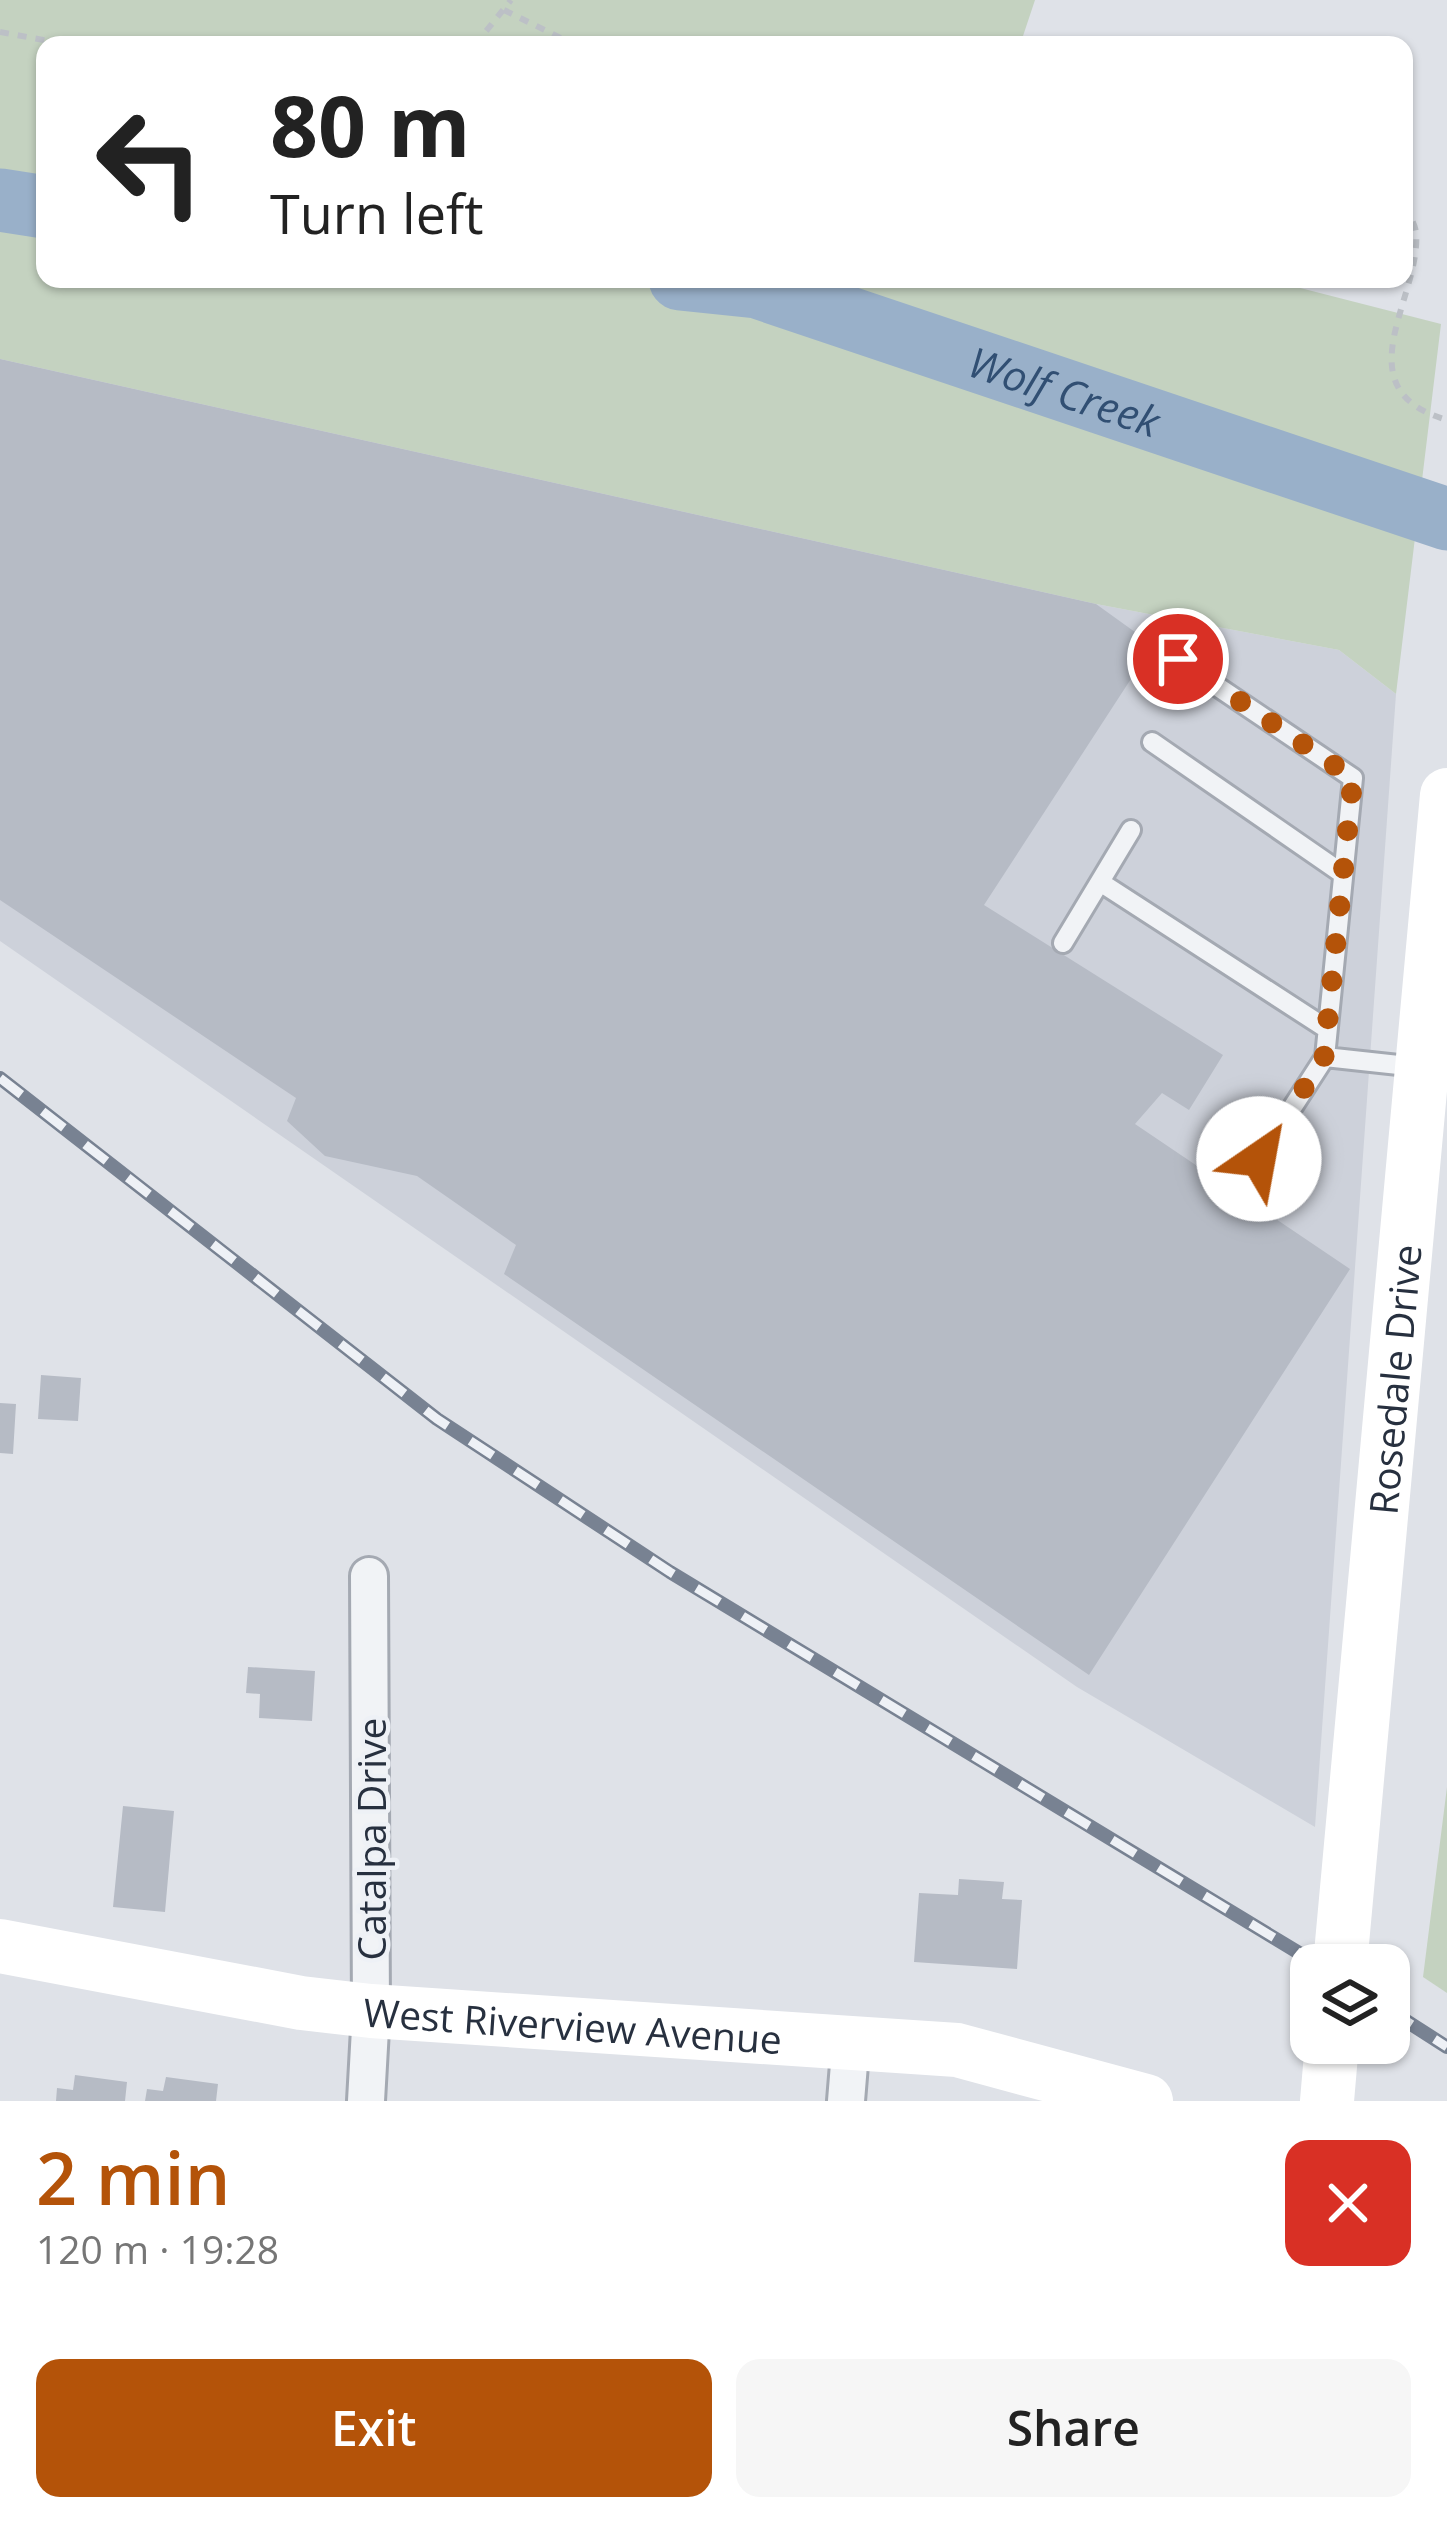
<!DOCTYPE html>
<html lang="en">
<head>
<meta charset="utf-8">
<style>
	body { margin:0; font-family:"Open Sans",sans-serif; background:#f6f6f6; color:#222; height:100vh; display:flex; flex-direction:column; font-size:45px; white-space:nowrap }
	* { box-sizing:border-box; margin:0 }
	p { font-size:39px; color:#767676 }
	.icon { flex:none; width:66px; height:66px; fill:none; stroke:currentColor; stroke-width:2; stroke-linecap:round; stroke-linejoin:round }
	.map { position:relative; height:2101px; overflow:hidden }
	.details { display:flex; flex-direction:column; background:#fff; flex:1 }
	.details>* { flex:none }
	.top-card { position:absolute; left:36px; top:36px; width:1377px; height:252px; border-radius:24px; box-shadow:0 3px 9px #0004; background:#fff; color:#222; overflow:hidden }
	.tools { position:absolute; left:1290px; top:1944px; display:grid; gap:24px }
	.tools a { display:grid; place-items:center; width:120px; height:120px; border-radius:24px; background:#fff; box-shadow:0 3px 9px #0004; font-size:60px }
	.pin { position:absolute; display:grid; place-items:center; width:102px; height:102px; color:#fff; margin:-51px; border:6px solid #fff; border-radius:50%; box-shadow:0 3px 12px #0007 }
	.me { position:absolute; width:132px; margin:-66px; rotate:33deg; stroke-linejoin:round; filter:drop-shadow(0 0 9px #0008) }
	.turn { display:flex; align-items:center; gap:42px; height:252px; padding:0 36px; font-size:54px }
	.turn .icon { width:156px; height:156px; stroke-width:2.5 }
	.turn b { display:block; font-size:84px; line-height:102px }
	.round { display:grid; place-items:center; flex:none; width:126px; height:126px; border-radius:24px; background:#f6f6f6 }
	.head { display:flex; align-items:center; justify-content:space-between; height:204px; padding:0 36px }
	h1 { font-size:72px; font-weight:600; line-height:90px; color:#b45309 }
	.action { display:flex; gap:24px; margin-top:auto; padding:24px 36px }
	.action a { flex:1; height:138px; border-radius:24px; background:#b45309; color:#fff; font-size:48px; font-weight:600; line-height:138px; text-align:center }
	.action a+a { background:#f6f6f6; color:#222 }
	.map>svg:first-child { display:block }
	.built { fill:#cdd1da }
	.green { fill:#c4d2c0 }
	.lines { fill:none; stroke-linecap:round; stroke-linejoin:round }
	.river { stroke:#99b0c9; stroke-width:63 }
	.building { fill:#b6bbc5 }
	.lane-casing { stroke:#a4a9b2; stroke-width:24 }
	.street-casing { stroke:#a4a9b2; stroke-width:42 }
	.path { stroke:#bcc0c6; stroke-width:6; stroke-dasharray:9 9; stroke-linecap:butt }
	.lane { stroke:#f1f3f6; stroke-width:18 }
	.street { stroke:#f1f3f6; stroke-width:36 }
	.secondary { stroke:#fff; stroke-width:54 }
	.rail-casing { stroke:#788292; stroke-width:14 }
	.rail { stroke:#eef1f6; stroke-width:9; stroke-dasharray:27; stroke-linecap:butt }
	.route { stroke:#b45309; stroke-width:21; stroke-dasharray:0 37.8 }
	.labels { text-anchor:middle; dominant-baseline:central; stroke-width:9; stroke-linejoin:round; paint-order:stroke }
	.street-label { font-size:39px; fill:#27303f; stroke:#eef1f6 }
	.water-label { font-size:42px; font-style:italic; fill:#314f73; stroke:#eef1f6 }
</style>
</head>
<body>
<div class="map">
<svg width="1447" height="2101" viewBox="0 0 1447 2101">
	<rect width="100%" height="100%" fill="#dfe2e8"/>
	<path class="built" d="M0,359L1096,604L1339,650L1396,694L1315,1827L1077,1687L0,941Z"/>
	<path class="green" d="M0,0H1035L1020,45H45V279H1265L1441,324L1396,694L1339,650L1096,604L0,359Z
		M1447,1787V1993L1423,1977Z"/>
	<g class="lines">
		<g class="river">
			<path d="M0,200L45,207"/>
			<path id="s1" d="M680,279L757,287L1447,519"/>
		</g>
	</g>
	<path class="building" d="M0,359L1096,604L1153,645L984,905L1223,1055L1189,1110L1162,1093L1135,1124L1350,1269L1089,1675L504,1274L516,1245L417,1176L325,1156L287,1121L296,1098L0,900Z
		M41,1375L81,1378L78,1421L38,1419Z
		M0,1403L16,1404L13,1454L0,1453Z
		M248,1667L315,1671L312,1721L259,1718L260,1694L246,1693Z
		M123,1806L174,1811L165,1912L113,1907Z
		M959,1879L1004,1882L1002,1899L1022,1900L1017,1969L914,1962L919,1893L958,1895Z
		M75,2075L127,2082L125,2101H56L57,2088L73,2090Z
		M166,2077L218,2084L216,2101H145L147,2089L163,2091Z"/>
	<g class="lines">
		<g class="lane-casing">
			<path id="lane" d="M1178,660L1353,778L1325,1057
				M1152,742L1343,874
				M1100,882L1327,1029
				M1063,943L1131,830
				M1259,1159L1325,1057L1417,1067"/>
		</g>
		<g class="street-casing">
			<path id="street" d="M366,2101L371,2011L369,1576
				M846,2101L851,2040"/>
		</g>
		<path class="path" d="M504,10L575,45
			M0,32L71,45
			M475,45L511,0
			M1404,206C1408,213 1415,224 1416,232C1422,297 1340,389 1447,420"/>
		<use href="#lane" class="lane"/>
		<use href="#street" class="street"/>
		<g class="secondary">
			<path id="s2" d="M0,1946L301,2003L371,2011L957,2050L1146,2101"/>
			<path id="s3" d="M1340,1965L1447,795"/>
			<path d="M1327,2101L1332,2043"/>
		</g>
		<g class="rail-casing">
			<path id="rail" d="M0,1078L437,1419L670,1572L1319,1965
				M1389,2010L1447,2047"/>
		</g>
		<use href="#rail" class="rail"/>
	</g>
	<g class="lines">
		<path class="route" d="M1178,659L1353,778L1324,1057L1259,1159"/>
	</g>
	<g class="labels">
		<g class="street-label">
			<text stroke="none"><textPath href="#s3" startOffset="588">Rosedale Drive</textPath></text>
			<text transform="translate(370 1839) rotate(-90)">Catalpa Drive</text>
			<text stroke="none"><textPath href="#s2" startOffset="579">West Riverview Avenue</textPath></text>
		</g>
		<g class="water-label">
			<text stroke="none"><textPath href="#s1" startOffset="402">Wolf Creek</textPath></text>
		</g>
	</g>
</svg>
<div class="tools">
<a><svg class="icon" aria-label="layers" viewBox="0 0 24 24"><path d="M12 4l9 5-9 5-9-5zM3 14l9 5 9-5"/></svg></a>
</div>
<div class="pin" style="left:1178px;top:659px;background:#d93025"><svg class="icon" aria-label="arrive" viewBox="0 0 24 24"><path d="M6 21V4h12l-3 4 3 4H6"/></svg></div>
<svg class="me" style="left:1259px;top:1159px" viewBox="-20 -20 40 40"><circle r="19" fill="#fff"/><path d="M0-13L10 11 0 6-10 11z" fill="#b45309"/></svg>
<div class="top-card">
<div class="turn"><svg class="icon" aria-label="left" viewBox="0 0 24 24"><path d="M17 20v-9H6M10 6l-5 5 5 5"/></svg><div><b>80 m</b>Turn left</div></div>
</div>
</div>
<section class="details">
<div class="head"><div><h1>2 min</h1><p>120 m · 19:28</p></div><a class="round" style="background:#d93025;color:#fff"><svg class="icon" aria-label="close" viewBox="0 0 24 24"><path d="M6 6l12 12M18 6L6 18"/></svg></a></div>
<div class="action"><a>Exit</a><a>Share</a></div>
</section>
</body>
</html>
